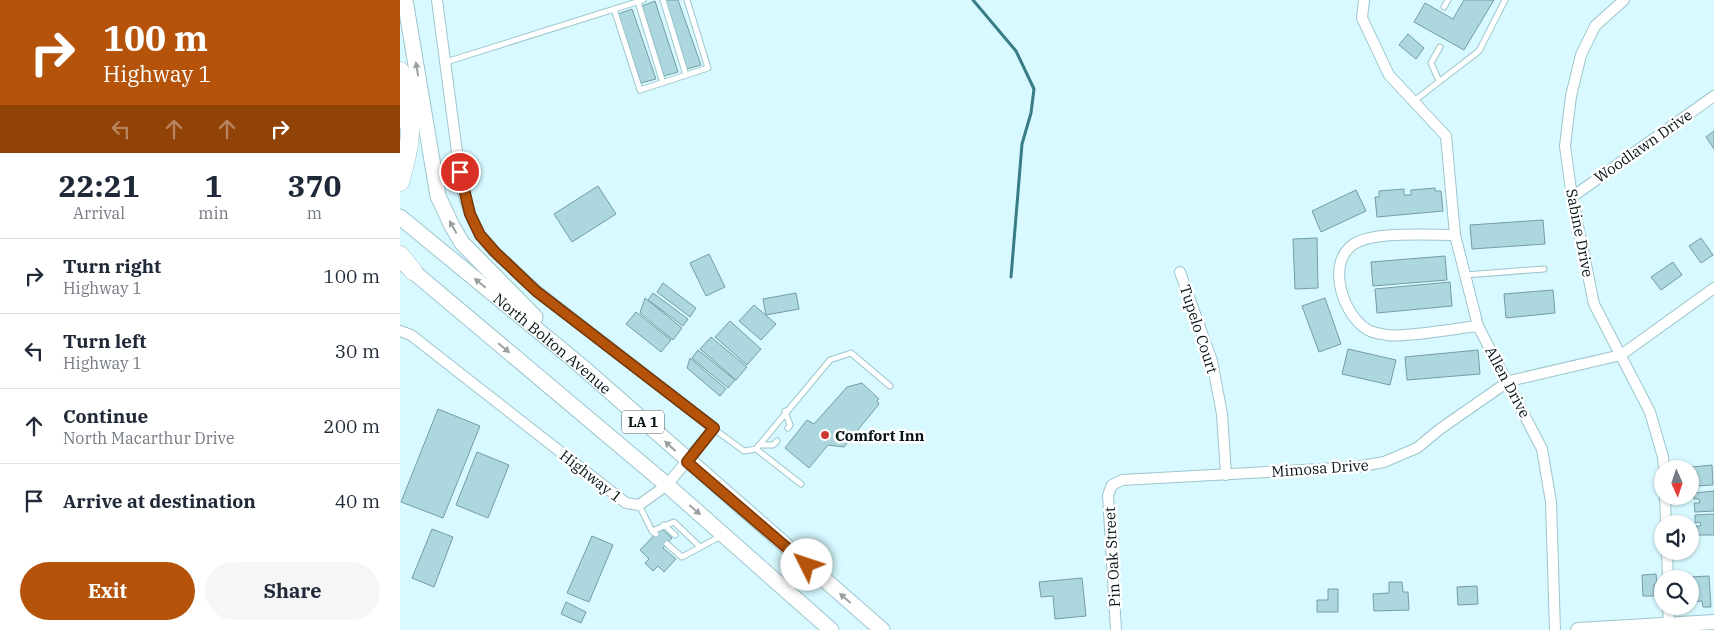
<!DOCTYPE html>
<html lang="en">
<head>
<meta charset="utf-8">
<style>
	body { margin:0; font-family:"IBM Plex Serif",serif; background:#f6f6f7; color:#1f2937; height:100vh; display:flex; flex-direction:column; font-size:19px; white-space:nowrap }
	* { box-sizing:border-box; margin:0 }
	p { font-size:16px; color:#747a83 }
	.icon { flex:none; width:28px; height:28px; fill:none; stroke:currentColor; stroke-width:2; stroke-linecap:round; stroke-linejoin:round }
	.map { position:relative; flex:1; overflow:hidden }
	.sheet { display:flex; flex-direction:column; background:#fff; width:400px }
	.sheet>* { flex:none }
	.hud { background:#b45309; color:#fff; overflow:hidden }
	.needle { width:32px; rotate:177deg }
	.tools { position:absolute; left:1254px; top:460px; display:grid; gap:10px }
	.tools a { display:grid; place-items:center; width:45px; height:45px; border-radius:50%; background:#fff; box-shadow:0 1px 4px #0004; font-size:25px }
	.pin { position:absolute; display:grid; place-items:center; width:42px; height:42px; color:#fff; margin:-21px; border:2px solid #fff; border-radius:50%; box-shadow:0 1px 5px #0007 }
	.me { position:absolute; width:55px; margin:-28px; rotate:311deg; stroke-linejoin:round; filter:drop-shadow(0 0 4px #0008) }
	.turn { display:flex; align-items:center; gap:18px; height:105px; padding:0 20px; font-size:22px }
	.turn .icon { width:65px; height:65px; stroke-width:2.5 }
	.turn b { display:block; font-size:35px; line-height:42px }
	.lanes { display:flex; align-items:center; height:48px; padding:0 20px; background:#0003; justify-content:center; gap:25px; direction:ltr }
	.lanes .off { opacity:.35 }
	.eta { display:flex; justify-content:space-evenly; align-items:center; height:85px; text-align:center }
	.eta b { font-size:30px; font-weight:700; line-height:35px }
	.action { display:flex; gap:10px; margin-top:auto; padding:10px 20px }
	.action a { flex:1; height:58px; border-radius:30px; background:#b45309; color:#fff; font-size:20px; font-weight:700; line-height:58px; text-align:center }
	.action a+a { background:#f6f6f7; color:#1f2937 }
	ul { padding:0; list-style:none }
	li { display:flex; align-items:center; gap:15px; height:75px; padding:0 20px; border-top:1px solid #e0e1e3 }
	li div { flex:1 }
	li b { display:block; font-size:19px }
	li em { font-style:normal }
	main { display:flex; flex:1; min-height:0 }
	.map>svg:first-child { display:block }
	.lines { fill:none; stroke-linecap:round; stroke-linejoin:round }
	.stream { stroke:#387c86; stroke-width:3 }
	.building { fill:#add7de; stroke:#749ca3 }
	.lane-casing { stroke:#9cc6cc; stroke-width:7 }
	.street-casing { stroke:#9cc6cc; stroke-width:12 }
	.secondary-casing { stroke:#9cc6cc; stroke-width:16 }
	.primary-casing { stroke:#9cc6cc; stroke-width:17 }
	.highway-casing { stroke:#9cc6cc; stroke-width:19 }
	.lane { stroke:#fff; stroke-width:5 }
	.street { stroke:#fff; stroke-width:10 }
	.secondary { stroke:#fff; stroke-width:14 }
	.primary { stroke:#fff; stroke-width:15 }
	.highway { stroke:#fff; stroke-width:18 }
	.oneway { fill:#9ba1a2 }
	.route-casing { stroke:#753606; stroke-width:12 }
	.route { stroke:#b45309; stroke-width:9 }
	.poi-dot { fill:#ca3c33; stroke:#fff; stroke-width:2 }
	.labels { text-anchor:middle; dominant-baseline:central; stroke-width:5; stroke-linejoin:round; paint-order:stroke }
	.shield { fill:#fff; stroke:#505a5d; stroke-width:1 }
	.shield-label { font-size:14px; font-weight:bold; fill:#051417 }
	.street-label { font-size:15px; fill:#051417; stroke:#fff }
	.poi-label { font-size:15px; font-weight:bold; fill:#051417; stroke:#fff; text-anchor:start }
</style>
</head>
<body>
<main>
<section class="sheet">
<div class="hud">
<div class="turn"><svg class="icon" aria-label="right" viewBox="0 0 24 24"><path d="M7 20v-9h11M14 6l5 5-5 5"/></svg><div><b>100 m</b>Highway 1</div></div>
<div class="lanes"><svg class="icon off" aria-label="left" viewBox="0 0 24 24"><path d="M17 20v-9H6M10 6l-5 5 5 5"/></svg><svg class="icon off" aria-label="ahead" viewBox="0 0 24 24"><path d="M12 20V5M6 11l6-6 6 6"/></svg><svg class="icon off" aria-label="ahead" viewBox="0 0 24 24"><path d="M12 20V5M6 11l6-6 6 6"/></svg><svg class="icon" aria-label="right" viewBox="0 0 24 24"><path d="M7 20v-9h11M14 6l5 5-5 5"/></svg></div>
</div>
<div class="eta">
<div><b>22:21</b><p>Arrival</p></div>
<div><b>1</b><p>min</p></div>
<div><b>370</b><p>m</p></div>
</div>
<ul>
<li><svg class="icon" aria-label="right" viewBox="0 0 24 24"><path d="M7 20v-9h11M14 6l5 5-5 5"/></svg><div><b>Turn right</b><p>Highway 1</p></div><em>100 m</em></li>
<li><svg class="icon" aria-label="left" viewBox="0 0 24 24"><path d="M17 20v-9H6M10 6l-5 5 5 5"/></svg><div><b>Turn left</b><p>Highway 1</p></div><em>30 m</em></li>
<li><svg class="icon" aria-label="ahead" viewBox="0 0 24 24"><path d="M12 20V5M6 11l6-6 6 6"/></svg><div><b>Continue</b><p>North Macarthur Drive</p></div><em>200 m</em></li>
<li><svg class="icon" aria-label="arrive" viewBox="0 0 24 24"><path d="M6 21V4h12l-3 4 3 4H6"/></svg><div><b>Arrive at destination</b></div><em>40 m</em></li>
</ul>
<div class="action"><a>Exit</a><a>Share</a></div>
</section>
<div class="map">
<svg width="1314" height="630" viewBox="0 0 1314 630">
	<rect width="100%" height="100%" fill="#d7f9ff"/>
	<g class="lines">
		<path class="stream" d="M573,0L616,51L634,89L631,113L622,144L611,277"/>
	</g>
	<path class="building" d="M263,0H278L301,65L287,69Z
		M1064,0H1094L1064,50L1014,22L1025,3L1053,19Z
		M255,1L278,72L264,76L242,6Z
		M232,9L256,79L241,83L218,14Z
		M1008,34L1024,48L1016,59L999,45Z
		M1314,131V149L1306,137Z
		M198,186L216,214L172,242L154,214Z
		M1035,188V191H1041L1043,211L977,217L975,197H979V191L1004,189V195H1011V190Z
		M956,190L966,211L921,232L912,211Z
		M1143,220L1145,244L1072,249L1070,225Z
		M917,238L918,288L895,289L893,239Z
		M1301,238L1313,255L1301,263L1289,246Z
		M309,254L325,287L306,296L290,263Z
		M1045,256L1047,280L973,286L971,262Z
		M1273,262L1282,275L1261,290L1251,277Z
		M1050,282L1052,306L977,313L975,289Z
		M263,283L296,308L290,317L257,292Z
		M1153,290L1155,313L1106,318L1104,294Z
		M253,293L288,319L283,326L248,300Z
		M396,293L399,309L366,315L363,299Z
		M245,298L282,328L273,340L240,313Z
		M925,298L941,344L919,352L902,306Z
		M354,305L376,324L361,340L339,321Z
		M236,312L271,340L261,352L226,324Z
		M330,321L361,349L347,365L315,337Z
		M311,337L347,367L336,380L300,349Z
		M948,349L996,360L990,385L942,374Z
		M298,350L335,380L328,388L292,358Z
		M1078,350L1080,374L1007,380L1005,357Z
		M290,358L326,389L320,396L287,368Z
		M462,383L479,399L477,401L479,404L444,447L428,445L409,468L385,448L407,420L414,424L447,387Z
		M38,409L80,426L43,518L1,502Z
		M77,452L109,465L88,518L56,505Z
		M1312,465L1313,485L1294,486L1293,478L1297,477V473L1292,474V467Z
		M1314,491V511L1295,512L1294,503H1300L1299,499H1294V493Z
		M1314,514V535H1296V526H1301L1300,522L1295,523V515Z
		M261,528L272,538L263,548L276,559L264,572L258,566L253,571L245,563L249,559L240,550Z
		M32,529L53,537L34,587L12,578Z
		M192,536L213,545L189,602L167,593Z
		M1256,574L1257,584H1254V596H1243L1242,575Z
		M1309,576L1311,607H1303L1302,601L1291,602L1290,577Z
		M682,578L686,616L655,619L653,596L641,597L639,582Z
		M989,582H1002L1003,592H1008L1009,610L974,611L973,594L989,593Z
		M1077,586L1078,604L1058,605L1057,587Z
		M928,589H938V612H917V600H928Z
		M166,602L186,612L181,623L161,614Z"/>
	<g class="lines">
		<g class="lane-casing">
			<path id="lane" d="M263,0L286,75
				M238,2L263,83
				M1044,7L1048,0
				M214,9L240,90L308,68L287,0
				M46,62L243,0
				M1039,81L1031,63L1040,47
				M1014,101L1079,51L1105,0
				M1065,275L1144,269
				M385,411L390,425L388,428
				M314,429L344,451L356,449L401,484
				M359,445H373L377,441
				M356,449L430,360L451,353L490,386
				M239,505L252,531L256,534
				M264,525L275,535
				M252,531L274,522L299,546
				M267,544L282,557L321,536"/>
		</g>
		<g class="street-casing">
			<path id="street" d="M964,0L962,18L989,75L1046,136L1055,235L1078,326L1142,449L1151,502L1155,630
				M1224,0L1195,26L1181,55L1171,96L1165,146L1172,197L1194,304L1250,412L1263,457L1264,469
				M1172,197L1314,96
				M1055,235C1030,235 967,230 950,247C927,268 944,316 968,330C973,333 981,334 987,335C1003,338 1059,328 1078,326
				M780,272L812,361L822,414L826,475
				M0,331L11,335L226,503L239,505L267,485L314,428L137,291L95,252L80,235L70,214L62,190L37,0
				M1265,496L1266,524
				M1267,551L1268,579
				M1268,606L1269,624
				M716,630L708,495L712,485L722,480L956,467L984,462L1017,448L1040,429L1109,381L1221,355L1314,288"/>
		</g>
		<g class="secondary-casing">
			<path id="secondary" d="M1178,630L1314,622"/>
		</g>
		<g class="primary-casing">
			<g id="primary">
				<path d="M5,0L38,196L52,226L62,243L135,317"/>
				<path id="s1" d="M0,217L180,365L482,630"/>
				<path d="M3,263L267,485L431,630"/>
			</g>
		</g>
		<g class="highway-casing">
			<path id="highway" d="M0,71C6,87 12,104 6,121
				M0,182C7,158 12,137 10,112
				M0,255L13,271"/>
		</g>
		<use href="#lane" class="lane"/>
		<use href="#street" class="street"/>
		<use href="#secondary" class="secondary"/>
		<use href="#primary" class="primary"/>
		<use href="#highway" class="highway"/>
	</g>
	<defs><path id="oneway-solid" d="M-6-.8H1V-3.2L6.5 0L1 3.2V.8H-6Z" transform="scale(1.25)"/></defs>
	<g class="oneway">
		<use href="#oneway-solid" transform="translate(17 69) rotate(-99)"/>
		<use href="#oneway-solid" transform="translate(53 227) rotate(-119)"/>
		<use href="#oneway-solid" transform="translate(80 283) rotate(-140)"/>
		<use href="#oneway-solid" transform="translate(104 348) rotate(40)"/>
		<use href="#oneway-solid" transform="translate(270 446) rotate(-138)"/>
		<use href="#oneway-solid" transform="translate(295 510) rotate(41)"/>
		<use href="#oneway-solid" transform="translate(445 598) rotate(-139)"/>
	</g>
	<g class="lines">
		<g class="route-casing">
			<path id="route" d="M60,172L70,214L80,235L95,252L136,291L314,428L287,462L407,565"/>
		</g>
		<use href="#route" class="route"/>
	</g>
	<circle class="poi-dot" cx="425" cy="435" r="5"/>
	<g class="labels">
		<rect class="shield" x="222" y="410.5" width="42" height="23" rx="4"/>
		<g class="shield-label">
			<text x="243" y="422">LA 1</text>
		</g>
		<g class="street-label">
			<text transform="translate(1243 146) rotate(-35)">Woodlawn Drive</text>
			<text transform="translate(1180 233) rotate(79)">Sabine Drive</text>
			<text transform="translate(799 329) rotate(72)">Tupelo Court</text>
			<text stroke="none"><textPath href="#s1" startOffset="198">North Bolton Avenue</textPath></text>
			<text transform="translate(1108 382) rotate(62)">Allen Drive</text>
			<text transform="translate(920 468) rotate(-4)">Mimosa Drive</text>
			<text transform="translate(191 476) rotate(38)">Highway 1</text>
			<text transform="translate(712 557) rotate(-93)">Pin Oak Street</text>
		</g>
		<g class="poi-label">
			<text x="435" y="435">Comfort Inn</text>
		</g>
	</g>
</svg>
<div class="tools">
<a><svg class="needle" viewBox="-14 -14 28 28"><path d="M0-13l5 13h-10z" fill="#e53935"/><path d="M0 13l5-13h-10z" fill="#747a83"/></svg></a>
<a><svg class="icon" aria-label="sound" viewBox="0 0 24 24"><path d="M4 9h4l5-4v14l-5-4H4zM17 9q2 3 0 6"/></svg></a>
<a><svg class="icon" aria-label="search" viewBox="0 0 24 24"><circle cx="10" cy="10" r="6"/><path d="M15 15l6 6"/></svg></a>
</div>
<div class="pin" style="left:60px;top:172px;background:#d93025"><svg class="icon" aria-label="arrive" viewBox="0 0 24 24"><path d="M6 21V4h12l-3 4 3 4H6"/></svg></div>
<svg class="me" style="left:407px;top:565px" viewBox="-20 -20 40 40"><circle r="19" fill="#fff"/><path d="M0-13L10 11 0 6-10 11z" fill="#b45309"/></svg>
</div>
</main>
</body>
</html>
